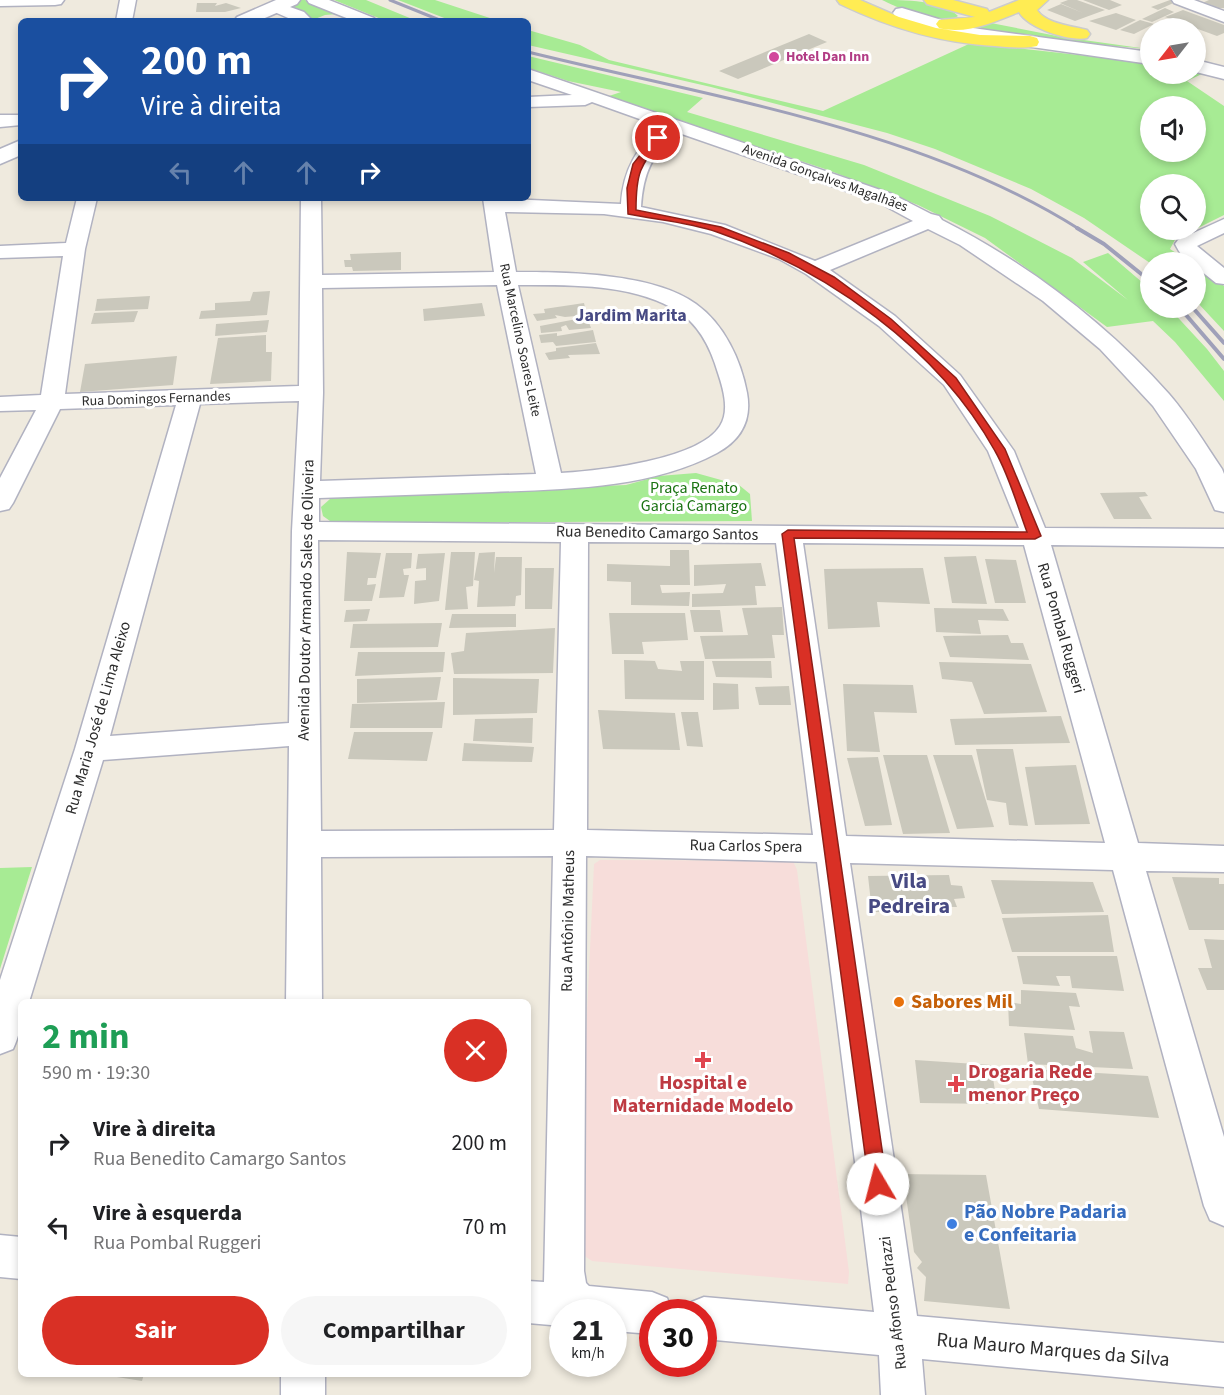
<!DOCTYPE html>
<html lang="pt">
<head>
<meta charset="utf-8">
<style>
	body { margin:0; font-family:"Source Sans 3",sans-serif; background:#f6f6f6; color:#202124; height:100vh; display:flex; flex-direction:column; font-size:22px; white-space:nowrap }
	* { box-sizing:border-box; margin:0 }
	p { font-size:20px; color:#757577 }
	.icon { flex:none; width:33px; height:33px; fill:none; stroke:currentColor; stroke-width:2; stroke-linecap:round; stroke-linejoin:round }
	.map { position:relative; flex:1; overflow:hidden }
	.panel { position:absolute; left:18px; top:999px; width:513px; height:378px; display:flex; flex-direction:column; background:#fff; border-radius:9px; box-shadow:0 3px 9px #0003 }
	.panel>* { flex:none }
	.guide { position:absolute; left:18px; top:18px; width:513px; height:183px; border-radius:9px; box-shadow:0 3px 9px #0003; background:#1a4fa0; color:#fff; overflow:hidden }
	.needle { width:39px; rotate:239deg }
	.tools { position:absolute; left:1140px; top:18px; display:grid; gap:12px }
	.tools a { display:grid; place-items:center; width:66px; height:66px; border-radius:50%; background:#fff; box-shadow:0 3px 9px #0003; font-size:30px }
	.speed { position:absolute; left:549px; top:1299px; display:flex; gap:12px; font-size:30px; font-weight:700; text-align:center }
	.speed>* { display:grid; place-content:center; width:78px; height:78px; border-radius:50%; background:#fff; box-shadow:0 3px 9px #0003; line-height:1 }
	.speed small { font-size:15px; font-weight:400 }
	.speed .limit { border:9px solid #d22; background:#fff; color:#111 }
	.pin { position:absolute; display:grid; place-items:center; width:51px; height:51px; color:#fff; margin:-26px; border:3px solid #fff; border-radius:50%; box-shadow:0 2px 6px #0007 }
	.me { position:absolute; width:66px; margin:-33px; rotate:352deg; stroke-linejoin:round; filter:drop-shadow(0 0 4px #0008) }
	.turn { display:flex; align-items:center; gap:21px; height:126px; padding:0 24px; font-size:27px }
	.turn .icon { width:78px; height:78px; stroke-width:2.5 }
	.turn b { display:block; font-size:42px; line-height:51px }
	.lanes { display:flex; align-items:center; height:57px; padding:0 24px; background:#0003; justify-content:center; gap:30px; direction:ltr }
	.lanes .off { opacity:.35 }
	.round { display:grid; place-items:center; flex:none; width:63px; height:63px; border-radius:32px; background:#f6f6f6 }
	.summary { display:flex; align-items:center; justify-content:space-between; height:102px; padding:0 24px }
	h1 { font-size:36px; font-weight:700; line-height:45px; color:#1e9e55 }
	.primary-button { display:flex; gap:12px; margin-top:auto; padding:12px 24px }
	.primary-button a { flex:1; height:69px; border-radius:36px; background:#d93025; color:#fff; font-size:24px; font-weight:700; line-height:69px; text-align:center }
	.primary-button a+a { background:#f6f6f6; color:#202124 }
	ul { padding:0; list-style:none }
	li { display:flex; align-items:center; gap:18px; height:84px; padding:0 24px }
	li div { flex:1 }
	li b { display:block; font-size:22px }
	li em { font-style:normal }
	.map>svg:first-child { display:block }
	.medical { fill:#f7ddda }
	.green { fill:#a7eb94; fill-rule:evenodd }
	.building { fill:#cac8bc }
	.lines { fill:none; stroke-linecap:round; stroke-linejoin:round }
	.minor-casing { stroke:#b1b2c1; stroke-width:3 }
	.tertiary-casing { stroke:#b1b2c1; stroke-width:3 }
	.secondary-casing { stroke:#b1b2c1; stroke-width:3 }
	.primary-casing { stroke:#ccc; stroke-width:3 }
	.minor { fill:#fff; fill-rule:evenodd }
	.tertiary { fill:#fff; fill-rule:evenodd }
	.secondary { fill:#fff; fill-rule:evenodd }
	.primary { fill:#ffec53; fill-rule:evenodd }
	.rail-far1 { stroke:#9fa0b9; stroke-width:3 }
	.rail { stroke:#9fa0b9; stroke-width:4 }
	.route { fill:#d93025; stroke:#8d1f18; stroke-width:1.5 }
	.hotel-dot { fill:#d1479c; stroke:#fff; stroke-width:2 }
	.food-dot { fill:#e8710a; stroke:#fff; stroke-width:2 }
	.health-dot { fill:#e0444e; stroke:#fff; stroke-width:2 }
	.shop-dot { fill:#3f7fe0; stroke:#fff; stroke-width:2 }
	.labels { text-anchor:middle; dominant-baseline:central; stroke-width:6; stroke-linejoin:round; paint-order:stroke }
	.far-hotel-label { font-size:14px; font-weight:bold; fill:#b23c85; stroke:#fff; text-anchor:start }
	.far-street-label { font-size:14px; fill:#2c2c2c; stroke:#fff }
	.park-label { font-size:16px; fill:#1a7312; stroke:#fff }
	.street-label { font-size:16px; fill:#2c2c2c; stroke:#fff }
	.far-district-label { font-size:18px; font-weight:bold; fill:#474a83; stroke:#fff }
	.near-food-label { font-size:20px; font-weight:bold; fill:#c56008; stroke:#fff; text-anchor:start }
	.near-health-label { font-size:20px; font-weight:bold; fill:#be3a42; stroke:#fff; text-anchor:start }
	.near-shop-label { font-size:20px; font-weight:bold; fill:#366cbe; stroke:#fff; text-anchor:start }
	.near-street-label { font-size:20px; fill:#2c2c2c; stroke:#fff }
	.district-label { font-size:22px; font-weight:bold; fill:#474a83; stroke:#fff }
</style>
</head>
<body>
<div class="map">
<svg width="1224" height="1395" viewBox="0 0 1224 1395">
	<rect width="100%" height="100%" fill="#efeade"/>
	<path class="medical" d="M600,860L793,861L797,870L849,1272L848,1284L592,1261L576,1250L594,864Z"/>
	<path class="green" d="M296,0H305L337,14L325,15L310,21L286,5Z
		M334,0H366L417,21H386Z
		M398,0H435L499,21H452Z
		M882,0C903,0 943,0 958,16C940,30 900,8 882,0Z
		M991,23L1062,37L1148,49L1048,40L979,28Z
		M528,30L580,45L609,60L823,111L971,43L1150,63V74H1196V71L1204,73L1187,81L1224,106V215L1196,229V184H1150V230H1193L1176,238L1170,249L1190,262L1150,263L1084,218L1031,189L935,149L887,133L711,87L528,45ZM1150,106H1196V152H1150Z
		M528,56L703,98L687,112L864,165L990,216L1072,258L1128,300L1083,262L1108,253L1150,289V308H1169L1207,349L1224,371V401L1175,342L1153,321L1107,327L985,238L918,205L828,170L612,99L609,96L621,92L568,81L528,68Z
		M1196,266L1224,286V331L1196,301Z
		M696,473L739,485L750,494L752,521L353,523L330,521L323,516L321,507L330,499L344,497L626,485L659,476Z
		M32,867L0,969V868Z"/>
	<path class="building" d="M1068,0H1077L1105,10L1075,21L1047,10L1061,4L1083,13L1060,3Z
		M1083,0H1110L1122,5L1109,10Z
		M1170,0H1180L1158,10L1151,7Z
		M1209,0H1224V8H1214L1202,3Z
		M197,3H217L215,6L226,3L241,8L225,12H196Z
		M1165,8L1174,12L1152,22L1142,19Z
		M1183,10L1224,25V33L1217,36L1165,17Z
		M1116,13L1136,20L1116,30L1089,21Z
		M1140,20L1154,24L1134,34L1120,30Z
		M809,34L827,42L738,79L719,71Z
		M401,252V270L353,271L352,267H345L344,260H351L350,254Z
		M270,291L267,315L199,319L201,311L215,310V303L250,301L253,292Z
		M150,296L148,309L95,311L97,299Z
		M482,303L485,316L424,321L423,309Z
		M584,303L587,315L565,317L555,315L557,318L537,321L533,314L545,313L544,309Z
		M138,311L134,322L91,324L94,313Z
		M587,317L591,328L569,330L566,325L561,327L562,331L541,333L540,326Z
		M269,320L267,332L215,336L216,324Z
		M593,330L596,342L556,346L553,342L541,343L539,335L557,333V336Z
		M266,335V352H272L271,381L210,384L218,338Z
		M596,343L600,354L568,355L570,358L549,360L545,353L556,351V348Z
		M177,356L173,385L80,392L85,364Z
		M1145,492L1148,496L1139,497L1152,519H1114L1100,493Z
		M670,550H689L690,585H660L662,593L690,592L689,606L631,605V582L607,581V564L670,566Z
		M347,552L381,553L376,578H368L367,585L376,584L372,601H344Z
		M451,552H475L473,586L466,587L468,609L445,610Z
		M495,552L494,573L496,557H522L521,595L516,596L515,606L477,607L479,581L474,580L479,553Z
		M386,553H412L411,568L403,569L404,575H409L404,597L379,598Z
		M445,553L439,601L414,604L415,581L426,580V568L416,569L418,554Z
		M976,556L987,604L952,603L944,557Z
		M985,559L1016,560L1026,603H995Z
		M761,563L766,586H755L757,605L692,607V594L723,593L726,584L694,586V565Z
		M525,568H554L552,609H525Z
		M923,568L930,604L877,602L880,627L828,629L824,569Z
		M782,607L784,635H772L775,658L705,659L700,636L748,635L742,608Z
		M934,608L1003,609L1009,621L978,620L981,634L936,632Z
		M370,609L367,621L344,622L346,610Z
		M690,610H720L723,632H694Z
		M609,613H685L688,640L642,642L644,654H612Z
		M452,614H516V627L449,628Z
		M442,623L438,647L350,648L353,624Z
		M555,628L553,673L454,674L451,653L464,651L466,633Z
		M1008,635L1011,643H1023L1029,660L950,657L943,636Z
		M358,652H445L443,672L355,676Z
		M624,660L655,661L658,669L682,671L680,661H704V700L625,699Z
		M712,661H771L772,678L716,677Z
		M939,662L1031,664L1047,712L984,714L972,682L942,679Z
		M441,677L437,700L357,703V679Z
		M453,678L539,679L537,713L453,715Z
		M713,683L738,684L739,709L713,710Z
		M843,684L913,685L917,713L874,712L880,752L847,751Z
		M789,686L791,705H759L755,687Z
		M445,702L442,728H350L352,704Z
		M598,710L675,713L680,750L603,749Z
		M681,712H698L703,747L687,746Z
		M1061,716L1070,743L955,745L950,719Z
		M533,718L532,743L473,741L475,719Z
		M354,732H433L427,761L348,759Z
		M464,743L534,747L532,762L462,761Z
		M976,749H1013L1028,826L1009,825L1006,803L987,800Z
		M883,755H927L950,833L903,834Z
		M933,755H972L994,827L957,829Z
		M878,757L892,825L865,826L847,758Z
		M1076,765L1090,824L1035,825L1025,767Z
		M949,875L951,885L962,886L965,898L954,899L957,907L905,906L906,912H872L868,876Z
		M1172,877L1219,878V884H1224V930H1189Z
		M991,880L1093,882L1104,912L1002,914Z
		M1108,915L1114,952H1012L1002,918Z
		M1204,939L1224,940V990H1207L1198,968H1212Z
		M1017,956H1117L1124,991L1072,988L1070,976H1056L1060,986L1023,984Z
		M1021,990L1076,993L1080,1007L1069,1006L1075,1030L1009,1026L1008,1002L1021,1004Z
		M1089,1031L1124,1032L1133,1069L1028,1064L1024,1033L1073,1036L1076,1048L1093,1053Z
		M915,1060L991,1065L997,1104L920,1103Z
		M1030,1069L1148,1076L1159,1118L1039,1109Z
		M897,1174L986,1175L1010,1309L924,1301L926,1277L917,1268L922,1262L914,1252L906,1196Z
		M98,1374H144L142,1381Z"/>
	<g class="lines">
		<g class="minor-casing">
			<path id="minor" d="M120,0H136L132,21H116Z
				M307,0H329L374,18L376,21H354L309,3Z
				M1172,0H1194L1224,11V22L1174,3Z
				M276,2L304,12L313,21H295L270,10L268,7L270,4Z
				M528,69L892,194L931,214L939,216L942,220C1028,264 1105,322 1169,394C1189,417 1205,444 1222,469L1224,474V512L1215,510L1196,469L1153,406L1100,349L1043,301L960,245L928,229L830,270L895,316L960,375L1014,451L1045,528L1224,529V547L1051,545L1138,843L1224,846V872L1146,871L1224,1137V1226L1210,1220L1204,1206L1113,870L850,863L917,1316L1224,1343V1387L922,1359L925,1395H881L879,1355L704,1339V1312H685L689,1303L704,1297L874,1312L817,862L586,856L584,1271L586,1283L589,1286L652,1292L667,1298L673,1312H652V1334L614,1331V1312H562V1326L528,1323V1281L544,1282L553,856L321,857L322,1002H286L289,746L103,760L29,1002H21C21,1020 21,1032 13,1049L0,1054V980L75,749L176,405L60,409L13,503L9,509L0,511V478L36,410L0,411V397L41,395L63,256L0,258V246L66,243L77,198H97L85,249L65,394L299,386L301,198H321L322,275L494,272L483,198L621,204C623,172 636,146 662,127L592,102L585,105L528,107V97L572,95L528,80ZM679,133L878,202L913,221L815,261L725,225L641,207C643,174 652,152 679,133ZM505,212L604,214L663,222L711,234L779,259L806,274L879,326L944,385L988,451L1019,528L319,522V498C377,496 434,494 492,492C567,489 649,489 717,453C741,440 752,420 747,393C741,360 724,324 696,304C654,273 567,272 516,272ZM497,285L536,474L320,481L323,393L322,288ZM518,285C569,285 634,283 679,312C700,326 711,349 718,373C723,388 730,411 720,426C699,460 598,471 561,473ZM299,401L292,531L289,723L110,736L200,404ZM318,540L561,542L554,830L321,831ZM588,542L776,543L813,835L587,830ZM803,543L1024,545L1105,843L846,836Z
				M0,115H21V125L0,127Z
				M1224,219V233L1197,246L1224,268V284L1216,283L1196,267V262C1184,262 1180,253 1175,244L1178,240Z
				M0,1235L21,1237V1279L0,1277Z
				M281,1374H325V1395H281Z"/>
		</g>
		<g class="tertiary-casing">
			<path id="tertiary" d="M0,0H64L61,4L55,5L0,6Z
				M276,0H300L297,4L258,21H234L237,17Z
				M21,140V155L0,164V149Z"/>
		</g>
		<g class="secondary-casing">
			<path id="secondary" d="M902,8L965,27L1150,52V64L963,37L896,17L893,13L896,9Z
				M1196,60L1224,67V79L1196,72Z"/>
		</g>
		<g class="primary-casing">
			<path id="primary" d="M837,0H860L899,17L936,28L980,35L1030,36L1037,38L1039,42L1037,46C1023,49 1008,47 995,46C940,43 890,28 840,4Z
				M924,0H953L987,9L989,12L1019,0H1048L1037,10C1046,24 1072,26 1087,30L1090,34L1087,38C1070,42 1028,28 1019,12C994,22 966,35 939,28L936,24L939,20L975,17L927,4Z"/>
		</g>
		<use href="#minor" class="minor"/>
		<use href="#tertiary" class="tertiary"/>
		<use href="#secondary" class="secondary"/>
		<use href="#primary" class="primary"/>
		<path class="rail-far1" d="M390,0L442,21
			M528,52C710,97 919,128 1079,229"/>
		<path class="rail" d="M1077,228L1104,244L1150,281
			M1180,308L1224,359
			M1193,308L1224,343"/>
	</g>
	<path class="route" d="M655,136L662,138C640,167 636,172 636,210L721,227L789,253L834,277L891,319L956,378L1005,449L1041,536L1035,539L794,538L887,1184L884,1190L878,1192L871,1190L869,1184L782,534L788,530L1027,532C1017,505 1009,475 995,451C938,348 827,270 717,232C689,222 657,220 628,214L627,188L633,164Z"/>
	<circle class="hotel-dot" cx="774" cy="57" r="6"/>
	<circle class="food-dot" cx="899" cy="1002" r="6"/>
	<g class="health-dot">
		<path d="M700 1051h6v6h6v6h-6v6h-6v-6h-6v-6h6z"/>
		<path d="M953 1075h6v6h6v6h-6v6h-6v-6h-6v-6h6z"/>
	</g>
	<circle class="shop-dot" cx="952" cy="1224" r="6"/>
	<g class="labels">
		<g class="far-hotel-label">
			<text x="786" y="57">Hotel Dan Inn</text>
		</g>
		<g class="far-street-label">
			<text transform="translate(825 178) rotate(20)">Avenida Gonçalves Magalhães</text>
			<text transform="translate(520 340) rotate(78)">Rua Marcelino Soares Leite</text>
			<text transform="translate(156 399) rotate(-2)">Rua Domingos Fernandes</text>
		</g>
		<g class="park-label">
			<text x="694" y="488">Praça Renato<tspan x="694" dy="18">Garcia Camargo</tspan></text>
		</g>
		<g class="street-label">
			<text transform="translate(657 533) rotate(1)">Rua Benedito Camargo Santos</text>
			<text transform="translate(306 600) rotate(-89)">Avenida Doutor Armando Sales de Oliveira</text>
			<text transform="translate(1061 628) rotate(74)">Rua Pombal Ruggeri</text>
			<text transform="translate(98 718) rotate(-74)">Rua Maria José de Lima Aleixo</text>
			<text transform="translate(746 846) rotate(1)">Rua Carlos Spera</text>
			<text transform="translate(568 921) rotate(-89)">Rua Antônio Matheus</text>
			<text transform="translate(893 1303) rotate(-97)">Rua Afonso Pedrazzi</text>
		</g>
		<g class="far-district-label">
			<text x="631" y="315">Jardim Marita</text>
		</g>
		<g class="near-food-label">
			<text x="911" y="1002">Sabores Mil</text>
		</g>
		<g class="near-health-label">
			<text x="968" y="1072">Drogaria Rede<tspan x="968" dy="23">menor Preço</tspan></text>
			<text x="703" y="1083" text-anchor="middle">Hospital e<tspan x="703" dy="23">Maternidade Modelo</tspan></text>
		</g>
		<g class="near-shop-label">
			<text x="964" y="1212">Pão Nobre Padaria<tspan x="964" dy="23">e Confeitaria</tspan></text>
		</g>
		<g class="near-street-label">
			<text transform="translate(1053 1350) rotate(5)">Rua Mauro Marques da Silva</text>
		</g>
		<g class="district-label">
			<text x="909" y="881">Vila<tspan x="909" dy="25">Pedreira</tspan></text>
		</g>
	</g>
</svg>
<div class="tools">
<a><svg class="needle" viewBox="-14 -14 28 28"><path d="M0-13l5 13h-10z" fill="#e53935"/><path d="M0 13l5-13h-10z" fill="#757577"/></svg></a>
<a><svg class="icon" aria-label="sound" viewBox="0 0 24 24"><path d="M4 9h4l5-4v14l-5-4H4zM17 9q2 3 0 6"/></svg></a>
<a><svg class="icon" aria-label="search" viewBox="0 0 24 24"><circle cx="10" cy="10" r="6"/><path d="M15 15l6 6"/></svg></a>
<a><svg class="icon" aria-label="layers" viewBox="0 0 24 24"><path d="M12 4l9 5-9 5-9-5zM3 14l9 5 9-5"/></svg></a>
</div>
<div class="speed"><div>21<small>km/h</small></div><div class="limit">30</div></div>
<div class="pin" style="left:658px;top:138px;background:#d93025"><svg class="icon" aria-label="arrive" viewBox="0 0 24 24"><path d="M6 21V4h12l-3 4 3 4H6"/></svg></div>
<svg class="me" style="left:878px;top:1184px" viewBox="-20 -20 40 40"><circle r="19" fill="#fff"/><path d="M0-13L10 11 0 6-10 11z" fill="#d93025"/></svg>
<div class="guide">
<div class="turn"><svg class="icon" aria-label="right" viewBox="0 0 24 24"><path d="M7 20v-9h11M14 6l5 5-5 5"/></svg><div><b>200 m</b>Vire à direita</div></div>
<div class="lanes"><svg class="icon off" aria-label="left" viewBox="0 0 24 24"><path d="M17 20v-9H6M10 6l-5 5 5 5"/></svg><svg class="icon off" aria-label="ahead" viewBox="0 0 24 24"><path d="M12 20V5M6 11l6-6 6 6"/></svg><svg class="icon off" aria-label="ahead" viewBox="0 0 24 24"><path d="M12 20V5M6 11l6-6 6 6"/></svg><svg class="icon" aria-label="right" viewBox="0 0 24 24"><path d="M7 20v-9h11M14 6l5 5-5 5"/></svg></div>
</div>
<section class="panel">
<div class="summary"><div><h1>2 min</h1><p>590 m · 19:30</p></div><a class="round" style="background:#d93025;color:#fff"><svg class="icon" aria-label="close" viewBox="0 0 24 24"><path d="M6 6l12 12M18 6L6 18"/></svg></a></div>
<ul>
<li><svg class="icon" aria-label="right" viewBox="0 0 24 24"><path d="M7 20v-9h11M14 6l5 5-5 5"/></svg><div><b>Vire à direita</b><p>Rua Benedito Camargo Santos</p></div><em>200 m</em></li>
<li><svg class="icon" aria-label="left" viewBox="0 0 24 24"><path d="M17 20v-9H6M10 6l-5 5 5 5"/></svg><div><b>Vire à esquerda</b><p>Rua Pombal Ruggeri</p></div><em>70 m</em></li>
</ul>
<div class="primary-button"><a>Sair</a><a>Compartilhar</a></div>
</section>
</div>
</body>
</html>
